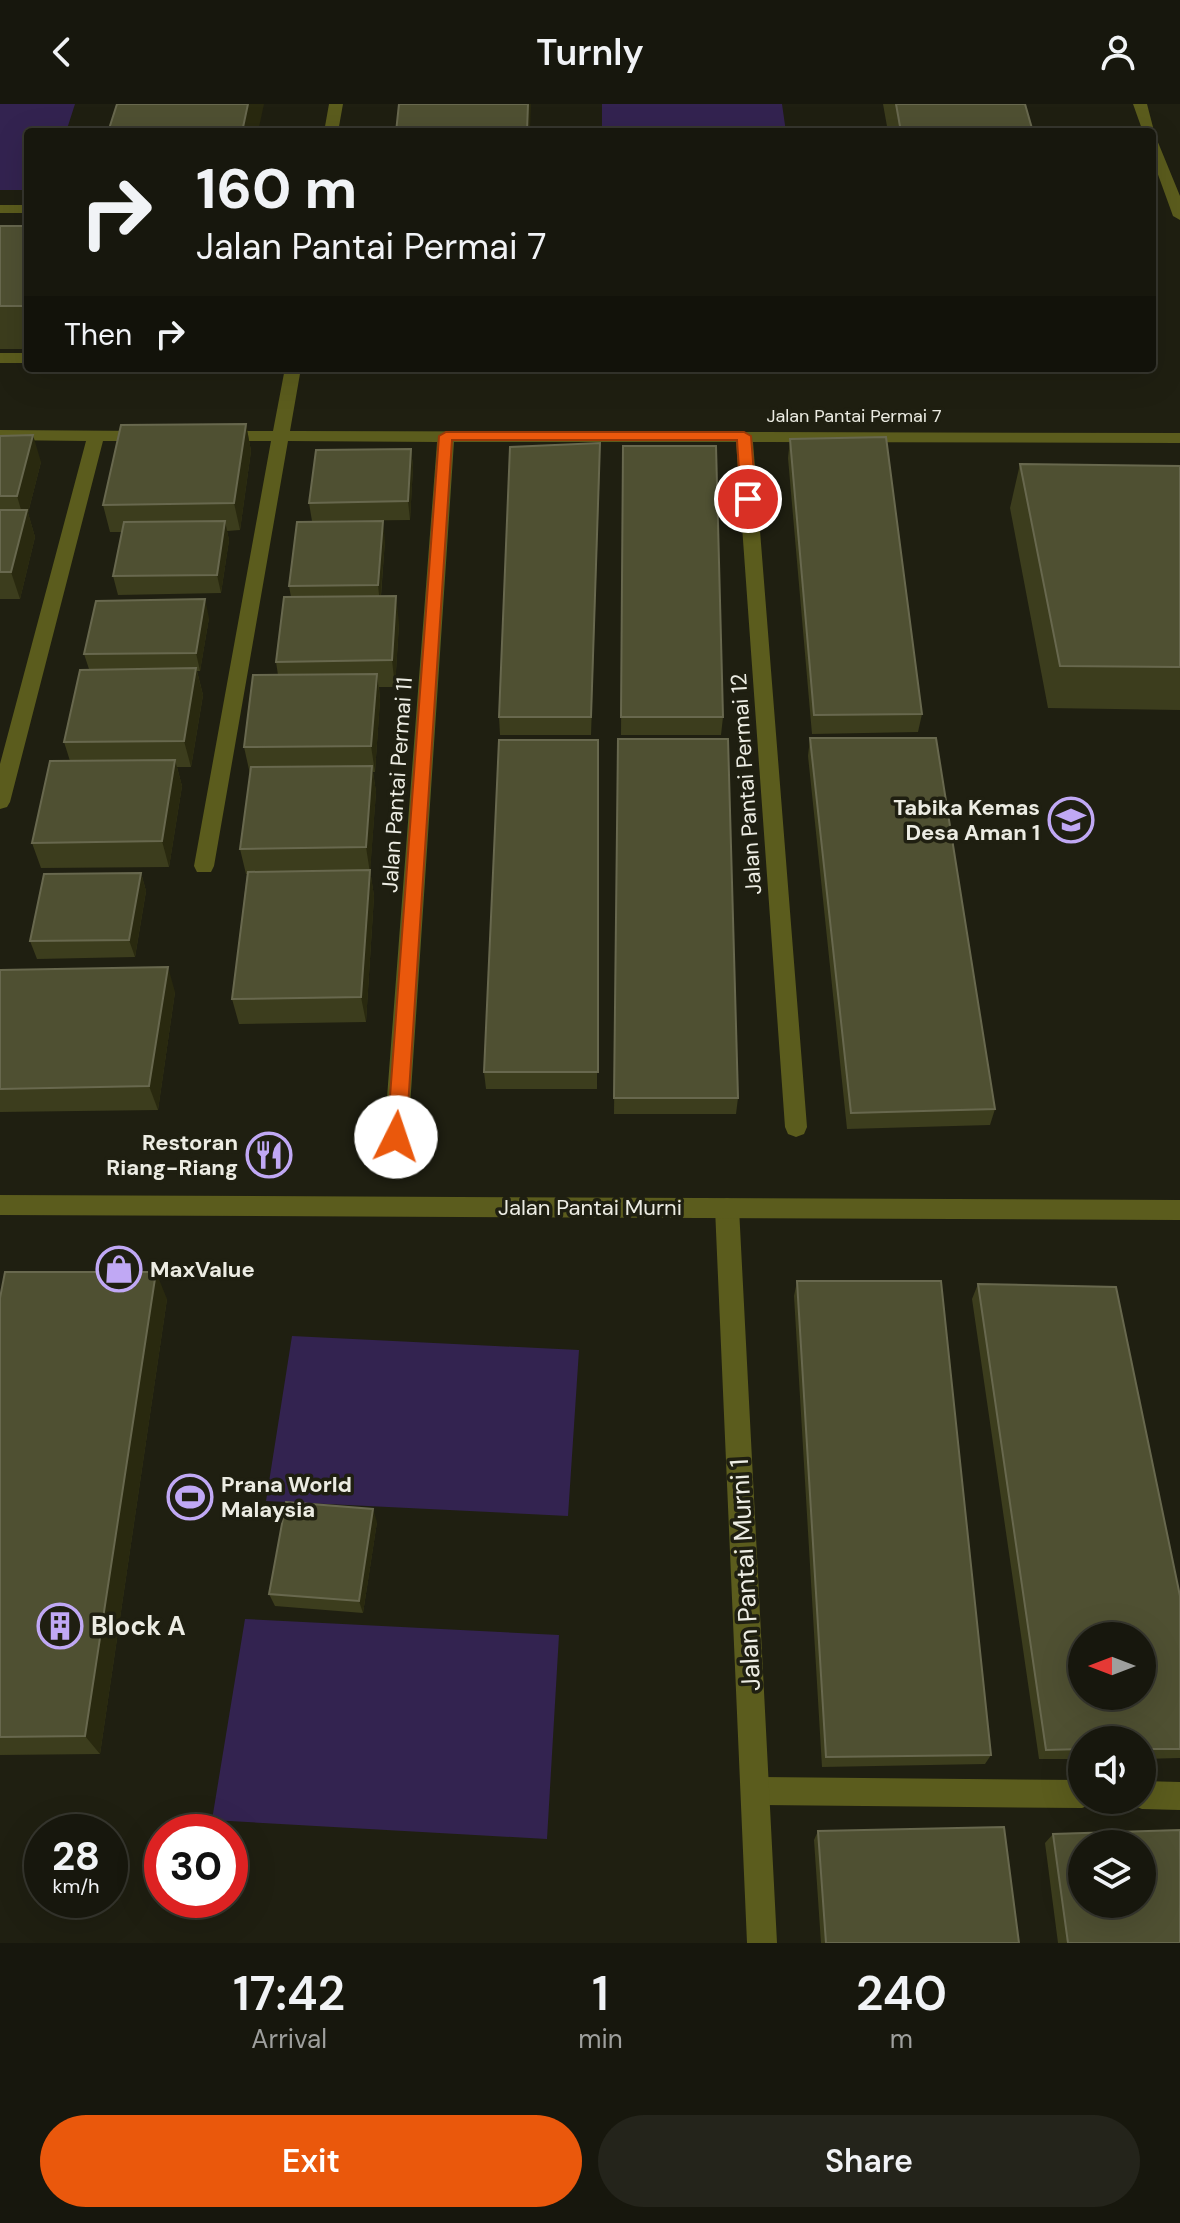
<!DOCTYPE html>
<html lang="en">
<head>
<meta charset="utf-8">
<style>
	body { margin:0; font-family:"DM Sans",sans-serif; background:#24241b; color:#f1f3f6; height:100vh; display:flex; flex-direction:column; font-size:30px; white-space:nowrap }
	* { box-sizing:border-box; margin:0 }
	p { font-size:26px; color:#9e9f9d }
	.icon { flex:none; width:44px; height:44px; fill:none; stroke:currentColor; stroke-width:2; stroke-linecap:round; stroke-linejoin:round }
	.map { position:relative; height:1839px; overflow:hidden }
	.drawer { display:flex; flex-direction:column; background:#17170d; flex:1 }
	.drawer>* { flex:none }
	.guide { position:absolute; left:24px; top:24px; width:1132px; height:244px; border-radius:8px; box-shadow:0 8px 32px #0002,0 0 0 2px #36362e; background:#17170d; color:#f1f3f6; overflow:hidden }
	.needle { width:52px; rotate:270deg }
	.controls { position:absolute; left:1068px; top:1518px; display:grid; gap:16px }
	.controls a { display:grid; place-items:center; width:88px; height:88px; border-radius:50%; background:#17170d; box-shadow:0 8px 32px #0002,0 0 0 2px #36362e; font-size:40px }
	.speed { position:absolute; left:24px; top:1710px; display:flex; gap:16px; font-size:40px; font-weight:700; text-align:center }
	.speed>* { display:grid; place-content:center; width:104px; height:104px; border-radius:50%; background:#17170d; box-shadow:0 8px 32px #0002,0 0 0 2px #36362e; line-height:1 }
	.speed small { font-size:20px; font-weight:400 }
	.speed .limit { border:12px solid #d22; background:#fff; color:#111 }
	.pin { position:absolute; display:grid; place-items:center; width:68px; height:68px; color:#fff; margin:-34px; border:4px solid #fff; border-radius:50%; box-shadow:0 2px 8px #0007 }
	.me { position:absolute; width:88px; margin:-44px; rotate:4deg; stroke-linejoin:round; filter:drop-shadow(0 0 6px #0008) }
	.turn { display:flex; align-items:center; gap:28px; height:168px; padding:0 40px; font-size:36px }
	.turn .icon { width:104px; height:104px; stroke-width:2.5 }
	.turn b { display:block; font-size:56px; line-height:68px }
	.then { display:flex; align-items:center; height:76px; padding:0 40px; background:#0003; gap:16px; font-size:30px }
	.eta { display:flex; justify-content:space-evenly; align-items:center; height:136px; text-align:center }
	.eta b { font-size:48px; font-weight:600; line-height:56px }
	.button { display:flex; gap:16px; margin-top:auto; padding:16px 40px }
	.button a { flex:1; height:92px; border-radius:48px; background:#ea580c; color:#fff; font-size:32px; font-weight:600; line-height:92px; text-align:center }
	.button a+a { background:#24241b; color:#f1f3f6 }
	header { display:flex; justify-content:space-between; align-items:center; height:104px; padding:0 40px; background:#17170d; font-size:36px; font-weight:600 }
	.map>svg:first-child { display:block }
	.green { fill:#332350 }
	.lines { fill:none; stroke-linecap:round; stroke-linejoin:round }
	.service { fill:#5b5c1d; fill-rule:evenodd }
	.minor { fill:#5b5c1d; fill-rule:evenodd }
	.tertiary { fill:#5b5c1d; fill-rule:evenodd }
	.wall { fill:#3c3d1d }
	.shaded-wall { fill:#29290f }
	.building { fill:#4f5032; stroke:#68684e; stroke-width:2; fill-rule:evenodd }
	.route { fill:#ea580c; stroke:#983908; stroke-width:2 }
	.labels { text-anchor:middle; dominant-baseline:central; stroke-width:7; stroke-linejoin:round; paint-order:stroke }
	.far-street-label { font-size:18px; fill:#ecece3; stroke:#1f1f11 }
	.street-label { font-size:22px; fill:#ecece3; stroke:#1f1f11 }
	.poi-label { font-size:22px; font-weight:bold; fill:#ecece3; stroke:#1f1f11; text-anchor:end }
	.near-street-label { font-size:26px; fill:#ecece3; stroke:#1f1f11 }
	.near-poi-label { font-size:26px; font-weight:bold; fill:#ecece3; stroke:#1f1f11; text-anchor:start }
</style>
</head>
<body>
<header><svg class="icon" aria-label="back" viewBox="0 0 24 24"><path d="M15 5l-7 7 7 7"/></svg>Turnly<svg class="icon" aria-label="person" viewBox="0 0 24 24"><circle cx="12" cy="8" r="4"/><path d="M4 21q1-7 8-7t8 7"/></svg></header>
<div class="map">
<svg width="1180" height="1839" viewBox="0 0 1180 1839">
	<rect width="100%" height="100%" fill="#1f1f11"/>
	<path class="green" d="M0,0H75L66,28H28V86H0Z
		M602,0H782L786,28H602Z
		M292,1232L579,1246L568,1412L266,1397Z
		M245,1515L559,1531L547,1735L212,1716Z"/>
	<g class="lines">
		<path class="service" d="M0,101H28V109H0Z
			M0,249H28V259H0Z
			M755,1673L1082,1676V1696H1094L1092,1700L1082,1704L755,1701L745,1697L741,1687L745,1677Z
			M1142,1677L1180,1678V1706L1142,1705L1132,1701L1130,1696H1142Z"/>
		<path class="minor" d="M329,0H343L338,28H324Z
			M1133,0H1147L1155,31L1180,92V116L1173,112L1152,54V28H1143Z
			M285,264H301L290,327L1180,329V339L753,338L807,1023L804,1030L796,1033L788,1030L785,1023L736,338H454L408,1033L404,1040L396,1043L388,1040L384,1033L437,338L288,337L214,762L211,768H197L194,762L271,337H221L213,332L221,327H273Z
			M0,326L147,327L155,332L147,337H103L10,698L7,703L0,705V660L86,337L0,336Z
			M727,1094L735,1097L739,1104L777,1839H747L715,1104L719,1097Z"/>
		<path class="tertiary" d="M0,1091L1180,1096V1116L0,1111Z"/>
	</g>
	<path class="wall" d="M883,0H1025L1033,28H888Z
		M0,122H28V245H0Z
		M1152,148L1156,161L1152,175Z
		M186,264H276L186,266Z
		M246,320L251,347L240,426L227,427L229,436L221,489L118,491L113,472L122,428H110L103,401Z
		M0,332L41,358L28,409L35,433L20,495H0Z
		M790,335L922,610L918,628L812,630L788,354Z
		M623,342L723,613L721,631H621Z
		M411,345L413,363L410,416L323,417L385,436L381,492L399,519L395,583H379L380,596L375,668H373L376,688L370,766L374,792L366,918L239,920L232,895L247,770H246L240,745L250,670L244,643L278,571L276,558L291,493L289,482L312,417L309,399Z
		M600,358L591,631H500L499,613Z
		M1020,360L1180,362V606L1048,604L1010,404Z
		M209,514L200,567H197L203,591L191,663H177L182,682L169,763L41,764L32,739L70,657L64,638L89,565L84,550Z
		M810,634L995,1005L990,1021L847,1025L808,652Z
		M618,635L738,994L736,1010H614Z
		M598,636L597,985H486L484,968Z
		M141,769L146,787L135,853L37,855L30,837Z
		M0,866L175,888L158,1006L0,1008Z
		M797,1177L991,1651L985,1660L822,1663L794,1192Z
		M978,1180L1180,1492V1654L1142,1655V1636H1082V1655H1039L972,1195Z
		M0,1194L167,1195L100,1650L0,1651Z
		M377,1418L363,1509L275,1502L269,1490Z
		M818,1727L1019,1839H821L814,1736Z
		M1053,1730L1180,1839H1058L1045,1739Z"/>
	<path class="shaded-wall" d="M248,0H264L258,28H242Z
		M528,0H531L530,28H527Z
		M246,320L251,347L240,426L234,399Z
		M33,331L41,358L28,409L35,433L20,495L11,468L24,416L17,392Z
		M411,345L413,363L410,416L408,397Z
		M225,417L229,436L221,489L217,471Z
		M383,417L385,436L380,500L378,481Z
		M396,492L399,519L395,583L392,556Z
		M205,495L209,514L200,567L196,549Z
		M196,564L203,591L191,663L184,637Z
		M377,570L380,596L375,668L371,642Z
		M175,656L182,682L169,763L162,737Z
		M372,662L376,688L370,769L366,743Z
		M370,766L374,792L366,918L361,893Z
		M141,769L146,787L135,853L129,836Z
		M168,863L175,888L158,1006L149,982Z
		M156,1168L167,1195L100,1650L85,1632Z
		M373,1405L377,1418L363,1509L359,1497Z"/>
	<path class="building" d="M117,0H248L242,28H108Z
		M399,0H528L527,28H396Z
		M896,0H1025L1033,28H901Z
		M0,122H28V202H0Z
		M1152,148L1156,161H1152Z
		M246,320L234,399L103,401L121,321Z
		M33,331L17,392H0V332Z
		M886,333L922,610L814,611L790,335Z
		M600,339L591,613H499L510,343Z
		M623,342H716L723,613H621Z
		M411,345L408,397L309,399L316,346Z
		M1020,360L1180,362V563L1060,562Z
		M0,406H27L11,468H0Z
		M225,417L217,471L113,472L124,418Z
		M383,417L378,481L289,482L297,418Z
		M396,492L392,556L276,558L284,493Z
		M205,495L196,549L84,550L96,497Z
		M196,564L184,637L64,638L80,566Z
		M377,570L371,642L244,643L253,571Z
		M810,634H936L995,1005L851,1009Z
		M618,635H728L738,994H614Z
		M499,636H598V968H484Z
		M175,656L162,737L32,739L50,657Z
		M372,662L366,743L240,745L251,663Z
		M370,766L361,893L232,895L248,768Z
		M141,769L129,836L30,837L44,770Z
		M168,863L149,982L0,985V866Z
		M5,1168H156L85,1632L0,1633V1194Z
		M797,1177H941L991,1651L826,1653Z
		M978,1180L1116,1183L1180,1492V1645H1142V1636H1082V1645L1046,1646ZM1082,1532H1142V1592H1082Z
		M286,1398L373,1405L359,1497L269,1490Z
		M1004,1723L1019,1839H826L818,1727Z
		M1180,1726V1839H1068L1053,1730ZM1082,1740H1142V1800H1082Z"/>
	<path class="route" d="M446,328H744L751,332L756,395L748,400L741,395L737,336H452L406,1033L403,1039H389L387,1033L439,332Z"/>
	<defs>
		<g id="school-ring" transform="scale(2.3)"><circle r="9.5" fill="#1f1f11" stroke="#c0a8f4" stroke-width="1.5"/><path d="M0-5L7-2L0 1L-7-2ZM-4 1L0 2.5L4 1V4Q0 6-4 4Z" fill="#c0a8f4"/></g>
		<g id="restaurant-ring" transform="scale(2.3)"><circle r="9.5" fill="#1f1f11" stroke="#c0a8f4" stroke-width="1.5"/><path d="M-5-6h1v4h1v-4h1v4h1v-4h1v5L-1.5 .5V6h-2V.5L-5-1ZM5-6V6H3V1.5H1.5Q1.5-4 5-6Z" fill="#c0a8f4"/></g>
		<g id="shop-ring" transform="scale(2.3)"><circle r="9.5" fill="#1f1f11" stroke="#c0a8f4" stroke-width="1.5"/><path d="M-5-2.5h2.3a2.7 3.5 0 0 1 5.4 0H5L5.5 6h-11ZM-1.5-2.5h3a1.5 2.3 0 0 0-3 0Z" fill="#c0a8f4"/></g>
		<g id="stadium-ring" transform="scale(2.3)"><circle r="9.5" fill="#1f1f11" stroke="#c0a8f4" stroke-width="1.5"/><path d="M0-5a6.5 5 0 1 0 0 10a6.5 5 0 1 0 0-10ZM-3.5-1.8h7v3.6h-7Z" fill="#c0a8f4"/></g>
		<g id="building-ring" transform="scale(2.3)"><circle r="9.5" fill="#1f1f11" stroke="#c0a8f4" stroke-width="1.5"/><path d="M-4-6H4V6H1V3H-1V6H-4ZM-2.5-4.3h1.7v1.8h-1.7ZM.8-4.3h1.7v1.8H.8ZM-2.5-1h1.7V.8h-1.7ZM.8-1h1.7V.8H.8Z" fill="#c0a8f4"/></g>
	</defs>
	<g fill-rule="evenodd">
		<use href="#school-ring" x="1071" y="716"/>
		<use href="#restaurant-ring" x="269" y="1051"/>
		<use href="#shop-ring" x="119" y="1165"/>
		<use href="#stadium-ring" x="190" y="1393"/>
		<use href="#building-ring" x="60" y="1522"/>
	</g>
	<g class="labels">
		<g class="far-street-label">
			<text x="854" y="312">Jalan Pantai Permai 7</text>
		</g>
		<g class="street-label">
			<text transform="translate(746 680) rotate(-94)">Jalan Pantai Permai 12</text>
			<text transform="translate(397 681) rotate(-86)">Jalan Pantai Permai 11</text>
			<text x="590" y="1103">Jalan Pantai Murni</text>
		</g>
		<g class="poi-label">
			<text x="1040" y="703">Tabika Kemas<tspan x="1040" dy="25">Desa Aman 1</tspan></text>
			<text x="238" y="1038">Restoran<tspan x="238" dy="25">Riang-Riang</tspan></text>
			<text x="150" y="1165" text-anchor="start">MaxValue</text>
			<text x="221" y="1380" text-anchor="start">Prana World<tspan x="221" dy="25">Malaysia</tspan></text>
		</g>
		<g class="near-street-label">
			<text transform="translate(745 1471) rotate(-93)">Jalan Pantai Murni 1</text>
		</g>
		<g class="near-poi-label">
			<text x="91" y="1522">Block A</text>
		</g>
	</g>
</svg>
<div class="controls">
<a><svg class="needle" viewBox="-14 -14 28 28"><path d="M0-13l5 13h-10z" fill="#e53935"/><path d="M0 13l5-13h-10z" fill="#9e9f9d"/></svg></a>
<a><svg class="icon" aria-label="sound" viewBox="0 0 24 24"><path d="M4 9h4l5-4v14l-5-4H4zM17 9q2 3 0 6"/></svg></a>
<a><svg class="icon" aria-label="layers" viewBox="0 0 24 24"><path d="M12 4l9 5-9 5-9-5zM3 14l9 5 9-5"/></svg></a>
</div>
<div class="speed"><div>28<small>km/h</small></div><div class="limit">30</div></div>
<div class="pin" style="left:748px;top:395px;background:#d93025"><svg class="icon" aria-label="arrive" viewBox="0 0 24 24"><path d="M6 21V4h12l-3 4 3 4H6"/></svg></div>
<svg class="me" style="left:396px;top:1033px" viewBox="-20 -20 40 40"><circle r="19" fill="#fff"/><path d="M0-13L10 11 0 6-10 11z" fill="#ea580c"/></svg>
<div class="guide">
<div class="turn"><svg class="icon" aria-label="right" viewBox="0 0 24 24"><path d="M7 20v-9h11M14 6l5 5-5 5"/></svg><div><b>160 m</b>Jalan Pantai Permai 7</div></div>
<div class="then">Then<svg class="icon" aria-label="right" viewBox="0 0 24 24"><path d="M7 20v-9h11M14 6l5 5-5 5"/></svg></div>
</div>
</div>
<section class="drawer">
<div class="eta">
<div><b>17:42</b><p>Arrival</p></div>
<div><b>1</b><p>min</p></div>
<div><b>240</b><p>m</p></div>
</div>
<div class="button"><a>Exit</a><a>Share</a></div>
</section>
</body>
</html>
